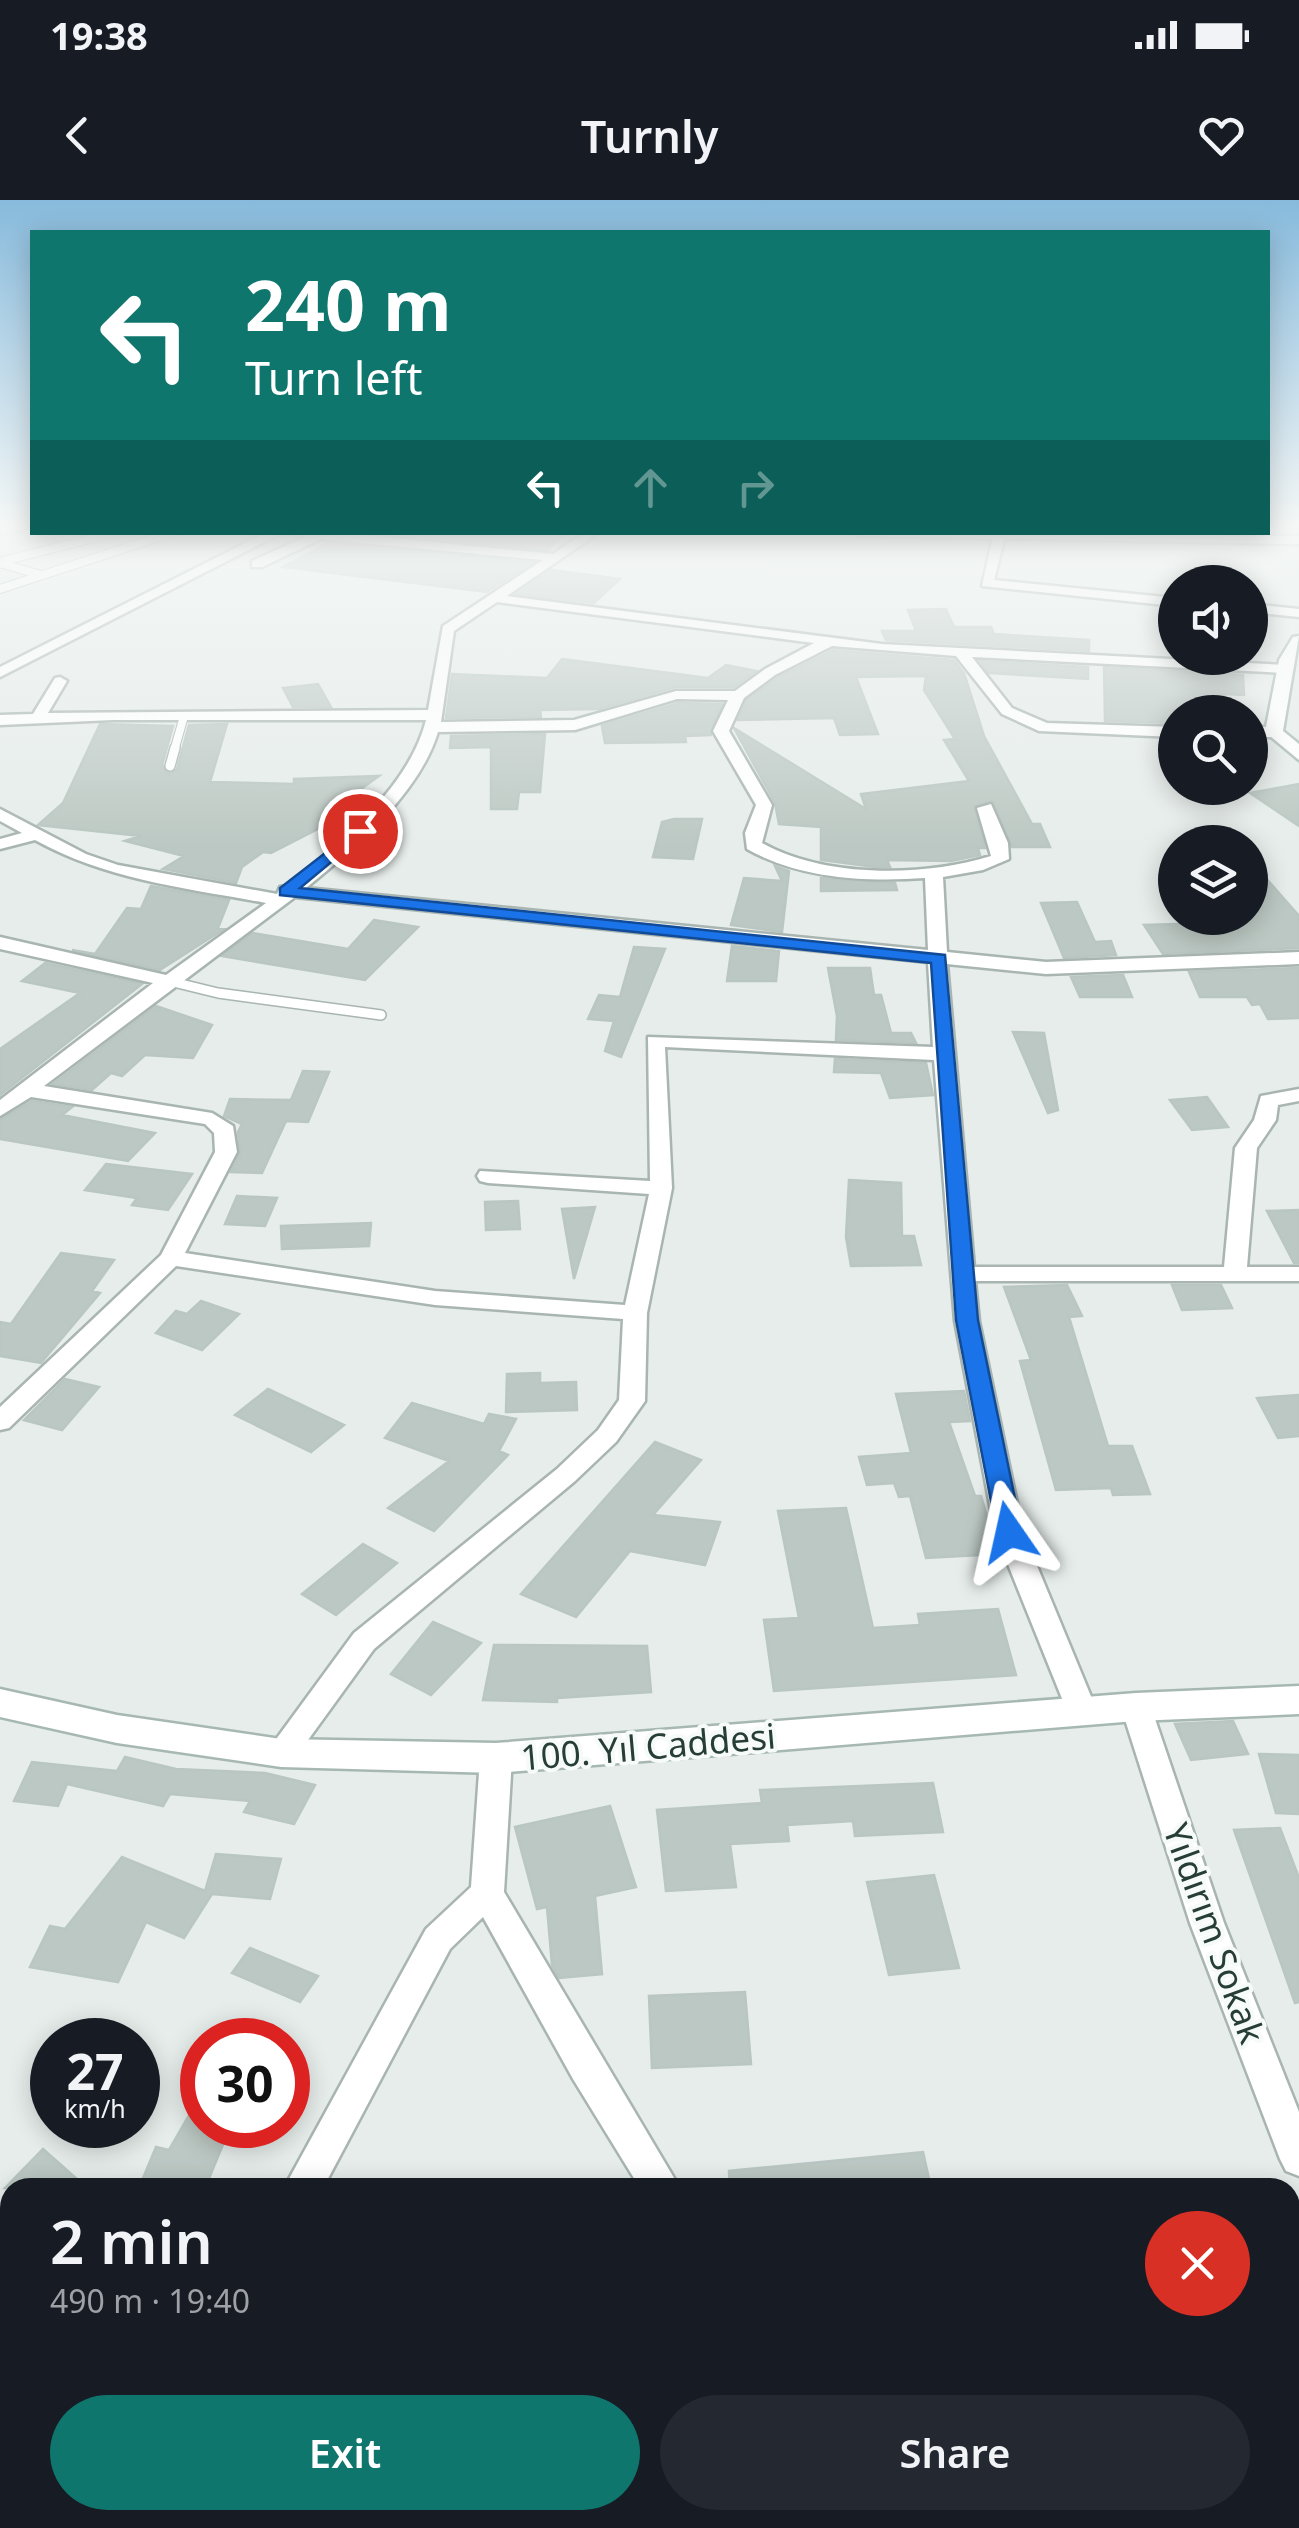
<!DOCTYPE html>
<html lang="en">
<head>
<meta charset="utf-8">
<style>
	body { margin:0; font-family:"Noto Sans",sans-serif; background:#242831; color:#f1f3f6; height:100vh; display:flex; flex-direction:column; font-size:38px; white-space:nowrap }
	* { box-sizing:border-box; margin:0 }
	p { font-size:32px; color:#9ea1a6 }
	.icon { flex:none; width:55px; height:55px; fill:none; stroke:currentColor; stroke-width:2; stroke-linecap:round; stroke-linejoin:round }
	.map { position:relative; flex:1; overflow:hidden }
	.details { position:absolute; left:0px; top:1978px; width:1300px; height:352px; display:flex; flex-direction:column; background:#171b24; border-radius:30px 30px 0 0; box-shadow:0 5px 25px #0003 }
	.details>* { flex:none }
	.guide { position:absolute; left:30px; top:30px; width:1240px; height:305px; border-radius:0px; box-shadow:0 5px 25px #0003; background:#0f766e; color:#fff; overflow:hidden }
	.controls { position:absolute; left:1158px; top:365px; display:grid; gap:20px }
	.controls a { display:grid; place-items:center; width:110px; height:110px; border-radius:50%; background:#171b24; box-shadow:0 5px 25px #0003; font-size:50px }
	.speed { position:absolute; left:30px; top:1818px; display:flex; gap:20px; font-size:50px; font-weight:700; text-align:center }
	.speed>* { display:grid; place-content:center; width:130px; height:130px; border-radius:50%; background:#171b24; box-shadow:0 5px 25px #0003; line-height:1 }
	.speed small { font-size:25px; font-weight:400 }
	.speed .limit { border:15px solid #d22; background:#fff; color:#111 }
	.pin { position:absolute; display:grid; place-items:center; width:85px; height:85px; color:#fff; margin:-42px; border:5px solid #fff; border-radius:50%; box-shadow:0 2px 10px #0007 }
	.me { position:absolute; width:110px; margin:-55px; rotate:349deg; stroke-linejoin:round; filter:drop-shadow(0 0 8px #0008) }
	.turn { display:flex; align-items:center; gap:35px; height:210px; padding:0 50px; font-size:45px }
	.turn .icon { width:130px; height:130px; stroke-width:2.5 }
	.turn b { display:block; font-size:70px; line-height:85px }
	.lanes { display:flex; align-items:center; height:95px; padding:0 50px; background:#0003; justify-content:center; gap:50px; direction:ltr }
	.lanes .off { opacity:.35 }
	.round { display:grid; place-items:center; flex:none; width:105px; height:105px; border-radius:52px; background:#242831 }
	.headline { display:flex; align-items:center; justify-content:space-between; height:170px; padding:0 50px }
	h1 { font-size:60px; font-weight:600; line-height:75px }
	.primary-button { display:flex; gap:20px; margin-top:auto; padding:20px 50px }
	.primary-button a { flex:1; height:115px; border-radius:60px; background:#0f766e; color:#fff; font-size:40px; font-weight:600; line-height:115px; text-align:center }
	.primary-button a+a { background:#242831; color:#f1f3f6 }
	.status { display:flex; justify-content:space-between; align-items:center; height:70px; padding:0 50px; background:#171b24; direction:ltr }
	.status svg { height:28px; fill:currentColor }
	header { display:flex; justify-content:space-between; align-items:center; height:130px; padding:0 50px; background:#171b24; font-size:45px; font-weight:600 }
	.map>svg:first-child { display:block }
	.building { fill:#bcc8c3; stroke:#b9c6c1; stroke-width:2.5 }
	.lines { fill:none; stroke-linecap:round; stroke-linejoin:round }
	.lane-far1-casing { stroke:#a9b5b1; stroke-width:10 }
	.lane-casing { stroke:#a9b5b1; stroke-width:12 }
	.street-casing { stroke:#a9b5b1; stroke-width:5 }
	.secondary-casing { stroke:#a6b8b1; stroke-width:5 }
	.lane-far1 { stroke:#fff; stroke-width:8 }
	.lane { stroke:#fff; stroke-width:9 }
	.street { fill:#fff; fill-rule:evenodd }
	.secondary { fill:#fff; fill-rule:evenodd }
	.route { fill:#1a73e8; stroke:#114b97; stroke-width:2.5 }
	.labels { text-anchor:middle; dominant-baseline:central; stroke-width:8; stroke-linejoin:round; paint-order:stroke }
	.near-street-label { font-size:35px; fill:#273e37; stroke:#f6faf8 }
</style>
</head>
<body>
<div class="status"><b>19:38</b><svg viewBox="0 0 49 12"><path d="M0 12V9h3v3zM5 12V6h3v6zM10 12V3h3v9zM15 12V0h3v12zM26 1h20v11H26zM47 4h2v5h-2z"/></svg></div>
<header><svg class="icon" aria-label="back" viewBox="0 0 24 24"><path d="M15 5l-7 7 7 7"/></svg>Turnly<svg class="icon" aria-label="heart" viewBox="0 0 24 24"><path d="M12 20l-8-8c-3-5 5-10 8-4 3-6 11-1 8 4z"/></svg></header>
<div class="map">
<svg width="1299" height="2328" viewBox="0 0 1299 2328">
	<rect width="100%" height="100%" fill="#e6edea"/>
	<path class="building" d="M376,332H567L547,350Z
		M328,343L532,363L487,392L283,367Z
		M551,370L620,379L594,403L517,394Z
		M946,409L954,427H991L994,434L1089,440V451L886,440L882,431H916L908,410Z
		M833,450L954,460L964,473L984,536L1032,624H1040L1050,647H1012L993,601L974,606L985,648H978L980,655L951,661L887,660L890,667H875L821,660V627L779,624L775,603L734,528L866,609L861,594L969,581L944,540L955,539L924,490L926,476L856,477L878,534L840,535L834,518L738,520L747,500L777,478Z
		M562,459L708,478L726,465L756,471L734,487H675L599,509L540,510L541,517L446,518L452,474L547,478Z
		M980,461L1088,467V479L989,473Z
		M1104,467L1243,475L1244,495L1223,494L1232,510H1175V523L1105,521Z
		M318,484L331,507H293L283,488Z
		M678,503L722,504L711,535L685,536L686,542L605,543L602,526Z
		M100,524L173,526L162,565L169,574L177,569L189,525L227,524L210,582L294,584V579L379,576L354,594L378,598L271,653L263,652L242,667L236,683L163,669L184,656L125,641L141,636L38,625L63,603Z
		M545,534L540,592H519L517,609H491V547L450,548L451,536Z
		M1299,584V626L1250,593Z
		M674,619H702L693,659L653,657L662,622Z
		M1250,660L1299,716V748L1163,754L1144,725L1250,722Z
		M775,666L789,671L782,732L731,725L744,678L782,681Z
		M821,678L895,683L897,690L821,691Z
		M151,686L229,700L218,728L224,729L160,770L72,750L95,754L127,708L141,709Z
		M1077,702L1095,742L1111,741L1116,755L1064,758L1041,703Z
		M374,720L418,727L365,780L222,756L253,733L348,749Z
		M732,746L779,751L776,781H727Z
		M634,747L665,749L621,857L605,851L614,821L588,819L599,795L620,797Z
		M45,763L142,784L0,895V849L80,793L22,781Z
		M828,768H870L874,795H881L891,833H911L916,843L836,840L837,816Z
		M1299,768V818L1268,819L1260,804L1252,805L1247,797H1200L1189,772Z
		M1123,775L1132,797H1080L1071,777Z
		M156,806L212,825L193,858L145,855L122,876L111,873L92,890L53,884Z
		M1013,832L1044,833L1058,910L1048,913Z
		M835,859L926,863L933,895L890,898L881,873L834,872Z
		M303,871L329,872L308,922L286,921L262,973L231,972L240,954L238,932L242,924L224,916L230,899L291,900Z
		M1207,897L1228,927L1192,930L1170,900Z
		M32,901L72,907L62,915L155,933L128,961L0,939V920Z
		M106,964L192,974L168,1010L132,1005L137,998L85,990Z
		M849,980L901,983L902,1036H914L921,1065L851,1066L846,1037Z
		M237,996L277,998L265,1026L225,1024Z
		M518,1001L520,1029L486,1030L485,1002Z
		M595,1007L574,1079L562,1009Z
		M1299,1010V1063H1294L1267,1011Z
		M371,1023L369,1046L282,1049L281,1026Z
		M61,1053L114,1060L92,1091L100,1093L41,1163L0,1156V1122L11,1124Z
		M1067,1085L1082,1116L1069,1117L1108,1246H1132L1150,1294L1113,1295L1111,1288L1056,1290L1020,1161L1031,1160L1004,1087Z
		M1172,1085H1221L1232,1108L1182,1110Z
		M201,1101L239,1114L202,1150L156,1133L176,1111L187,1114Z
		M540,1173V1183L576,1182L577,1210L506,1212L507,1174Z
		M65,1179L99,1187L62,1230L24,1220Z
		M268,1189L344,1225L311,1252L235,1215Z
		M964,1191L970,1221L949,1222L975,1296H981L998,1354L926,1358L910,1296L899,1297L894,1283L867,1285L859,1257L911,1253L896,1194Z
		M1299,1195V1236L1278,1238L1257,1198Z
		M412,1203L484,1224L489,1214L516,1219L499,1251L508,1255L434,1331L388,1308L449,1261L385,1238Z
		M655,1242L701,1260L653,1315L720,1322L705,1365L630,1351L576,1417L521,1394Z
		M846,1308L873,1428L920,1425L918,1414L998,1409L1016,1475L774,1491L764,1420L799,1418L778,1311Z
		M363,1344L397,1363L336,1415L302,1394Z
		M433,1422L481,1443L431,1495L391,1474Z
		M494,1445L647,1446L651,1492L557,1498V1502L483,1500Z
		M1233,1521L1248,1554L1191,1560L1175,1524Z
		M1259,1554L1299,1555V1614L1276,1613Z
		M125,1557L176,1569L265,1573L315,1585L294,1624L244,1612L250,1601L170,1594L163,1606L67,1584L58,1606L14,1601L32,1562L117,1571Z
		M933,1583L943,1632L855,1636L853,1621L787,1625L789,1641L730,1644L736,1687L666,1691L657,1610L762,1603L760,1590Z
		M610,1606L636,1687L595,1696L602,1774L559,1778L552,1765L547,1707L537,1709L515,1627Z
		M1280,1628L1299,1678V1802L1295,1803L1234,1630Z
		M216,1654L281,1659L270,1699L212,1694L184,1738L146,1722L118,1782L30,1767L50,1726L65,1729L122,1657L205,1691Z
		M934,1675L959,1768L889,1775L867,1682Z
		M250,1748L318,1776L300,1802L232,1773Z
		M745,1792L751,1864L652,1868L649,1796Z
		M202,1893V1925H231L205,1988H139L156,1947L169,1950Z
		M43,1949L87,1988H5Z
		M923,1952L931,1988H730L729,1971Z"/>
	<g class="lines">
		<g class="lane-far1-casing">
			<path id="lane-far1" d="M0,330L32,324
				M0,362L117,332
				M0,363L41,375
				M0,389L174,332
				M174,551L184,516"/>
		</g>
		<g class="lane-casing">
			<path id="lane" d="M170,566L175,548
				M169,781L218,793L381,815"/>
		</g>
		<g class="street-casing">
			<path id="street" d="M267,332H284L0,477V467Z
				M285,332H334L553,354L585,332H600L507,396L882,444L1286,465L1293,469L1286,473L972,457L1012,508L1047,523L1175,527V537L1039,531L1002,514L956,456L832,446L775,475L744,498L729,531L772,605L762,643C825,678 923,677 991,656L977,608L991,604L1008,643L1009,659L983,670L943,677L947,752L1046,762L1299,752V764L1046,774L947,764L974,1067H1224L1235,948L1254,920L1261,896L1299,889V901L1278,905L1276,920L1257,948L1247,1067H1299V1081H975L979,1121L1023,1332L1097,1511L1093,1519L1082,1523L1071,1519L1067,1511L995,1332L955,1121L934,860L665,847L672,988L647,1113L645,1201L616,1242L575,1281L374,1449L292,1562L281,1565L270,1562L266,1553L354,1433L557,1269L598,1230L619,1200L623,1119L435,1105L176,1066L9,1228L0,1230V1207L161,1055L215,952L214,933L205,924L31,897L0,916V900L153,783L0,749V737L166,775L266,703C186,688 107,680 35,640L0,649V639L22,633L0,621V609L86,654L118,665L277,694L280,687L287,686C340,643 409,588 426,520H113L0,525V515L33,514L55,478L60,477L67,481L48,513L428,510L443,426L543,360L321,339L262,367H252V361L305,337ZM497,402L814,443L765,469L735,491H676L574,520L441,522L454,431ZM677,499L728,500L713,531L756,605L745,633L747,649C800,679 866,682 925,678L928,750L306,688C355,648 419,594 438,532L575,530ZM295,697L928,762L933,847L648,837L650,981L480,971L477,976L480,981L488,983L649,994L625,1105L435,1091L185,1053L237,952L233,926L212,913L44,886Z
				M994,332H1006L994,380L1175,398V406L982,386Z
				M1250,404L1299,409V417L1250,412Z
				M1250,527H1274L1282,532L1274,537H1250Z
				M1136,1496L1147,1499L1151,1507L1224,1723L1299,1912V1976L1286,1971L1280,1959L1190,1723L1121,1507L1125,1499Z
				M496,1546L507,1549L512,1558L504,1692L680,1988H640L573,1879L483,1717L450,1749L323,1988H284L426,1729L471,1687L480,1558L485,1549Z
				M0,2104L10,2108V2148L0,2144Z
				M1299,2210V2252L1290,2253V2211Z
				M10,2290V2320H28L24,2328H0V2294Z"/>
		</g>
		<g class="secondary-casing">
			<path id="secondary" d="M853,332L1299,336V344L860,336Z
				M1299,436L1283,531L1299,544V560L1265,532L1279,460L1293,437Z
				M1299,1486V1514L1136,1521L496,1573L281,1567L117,1543L0,1517V1489L117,1515L281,1539L496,1543L1136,1493Z"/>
		</g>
		<use href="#lane-far1" class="lane-far1"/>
		<use href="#lane" class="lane"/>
		<use href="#street" class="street"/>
		<use href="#secondary" class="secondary"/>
	</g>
	<linearGradient id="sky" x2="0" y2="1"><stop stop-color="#87badc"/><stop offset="0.5" stop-color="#f4f7f6"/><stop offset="1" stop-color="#f4f7f6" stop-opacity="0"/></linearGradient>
	<rect width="1299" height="647" fill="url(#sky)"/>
	<path class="route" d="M360,626L367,631L365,634L300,688L945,755L978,1120L1022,1332L1018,1338H1000L997,1332L956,1120L931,763L280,695V688Z"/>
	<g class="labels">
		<g class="near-street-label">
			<text transform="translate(648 1546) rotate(-5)">100. Yıl Caddesi</text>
			<text transform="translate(1215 1733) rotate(70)">Yıldırım Sokak</text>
		</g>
	</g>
</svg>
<div class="controls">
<a><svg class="icon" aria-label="sound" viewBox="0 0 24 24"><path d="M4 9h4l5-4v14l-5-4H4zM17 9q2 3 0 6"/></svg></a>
<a><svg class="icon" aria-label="search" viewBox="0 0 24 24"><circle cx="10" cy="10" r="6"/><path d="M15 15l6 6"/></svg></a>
<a><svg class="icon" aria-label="layers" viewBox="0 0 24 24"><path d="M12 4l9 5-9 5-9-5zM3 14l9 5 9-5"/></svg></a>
</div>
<div class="speed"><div>27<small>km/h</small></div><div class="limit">30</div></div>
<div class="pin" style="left:360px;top:631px;background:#d93025"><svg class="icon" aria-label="arrive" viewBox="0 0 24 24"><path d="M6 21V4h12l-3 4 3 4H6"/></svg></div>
<svg class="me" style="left:1009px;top:1332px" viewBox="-20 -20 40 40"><path d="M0-17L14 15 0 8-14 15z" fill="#1a73e8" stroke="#fff" stroke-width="4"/></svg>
<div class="guide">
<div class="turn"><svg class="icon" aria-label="left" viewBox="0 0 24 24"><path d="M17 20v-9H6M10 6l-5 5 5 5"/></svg><div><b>240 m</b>Turn left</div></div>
<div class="lanes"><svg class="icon" aria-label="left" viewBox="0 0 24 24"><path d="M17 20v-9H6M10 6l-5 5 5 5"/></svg><svg class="icon off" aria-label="ahead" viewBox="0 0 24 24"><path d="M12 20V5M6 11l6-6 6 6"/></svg><svg class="icon off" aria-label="right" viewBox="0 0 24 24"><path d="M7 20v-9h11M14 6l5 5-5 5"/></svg></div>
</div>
<section class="details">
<div class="headline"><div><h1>2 min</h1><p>490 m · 19:40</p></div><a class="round" style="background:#d93025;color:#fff"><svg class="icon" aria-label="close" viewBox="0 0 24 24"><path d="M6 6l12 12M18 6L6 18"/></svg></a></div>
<div class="primary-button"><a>Exit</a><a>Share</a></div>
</section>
</div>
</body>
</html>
